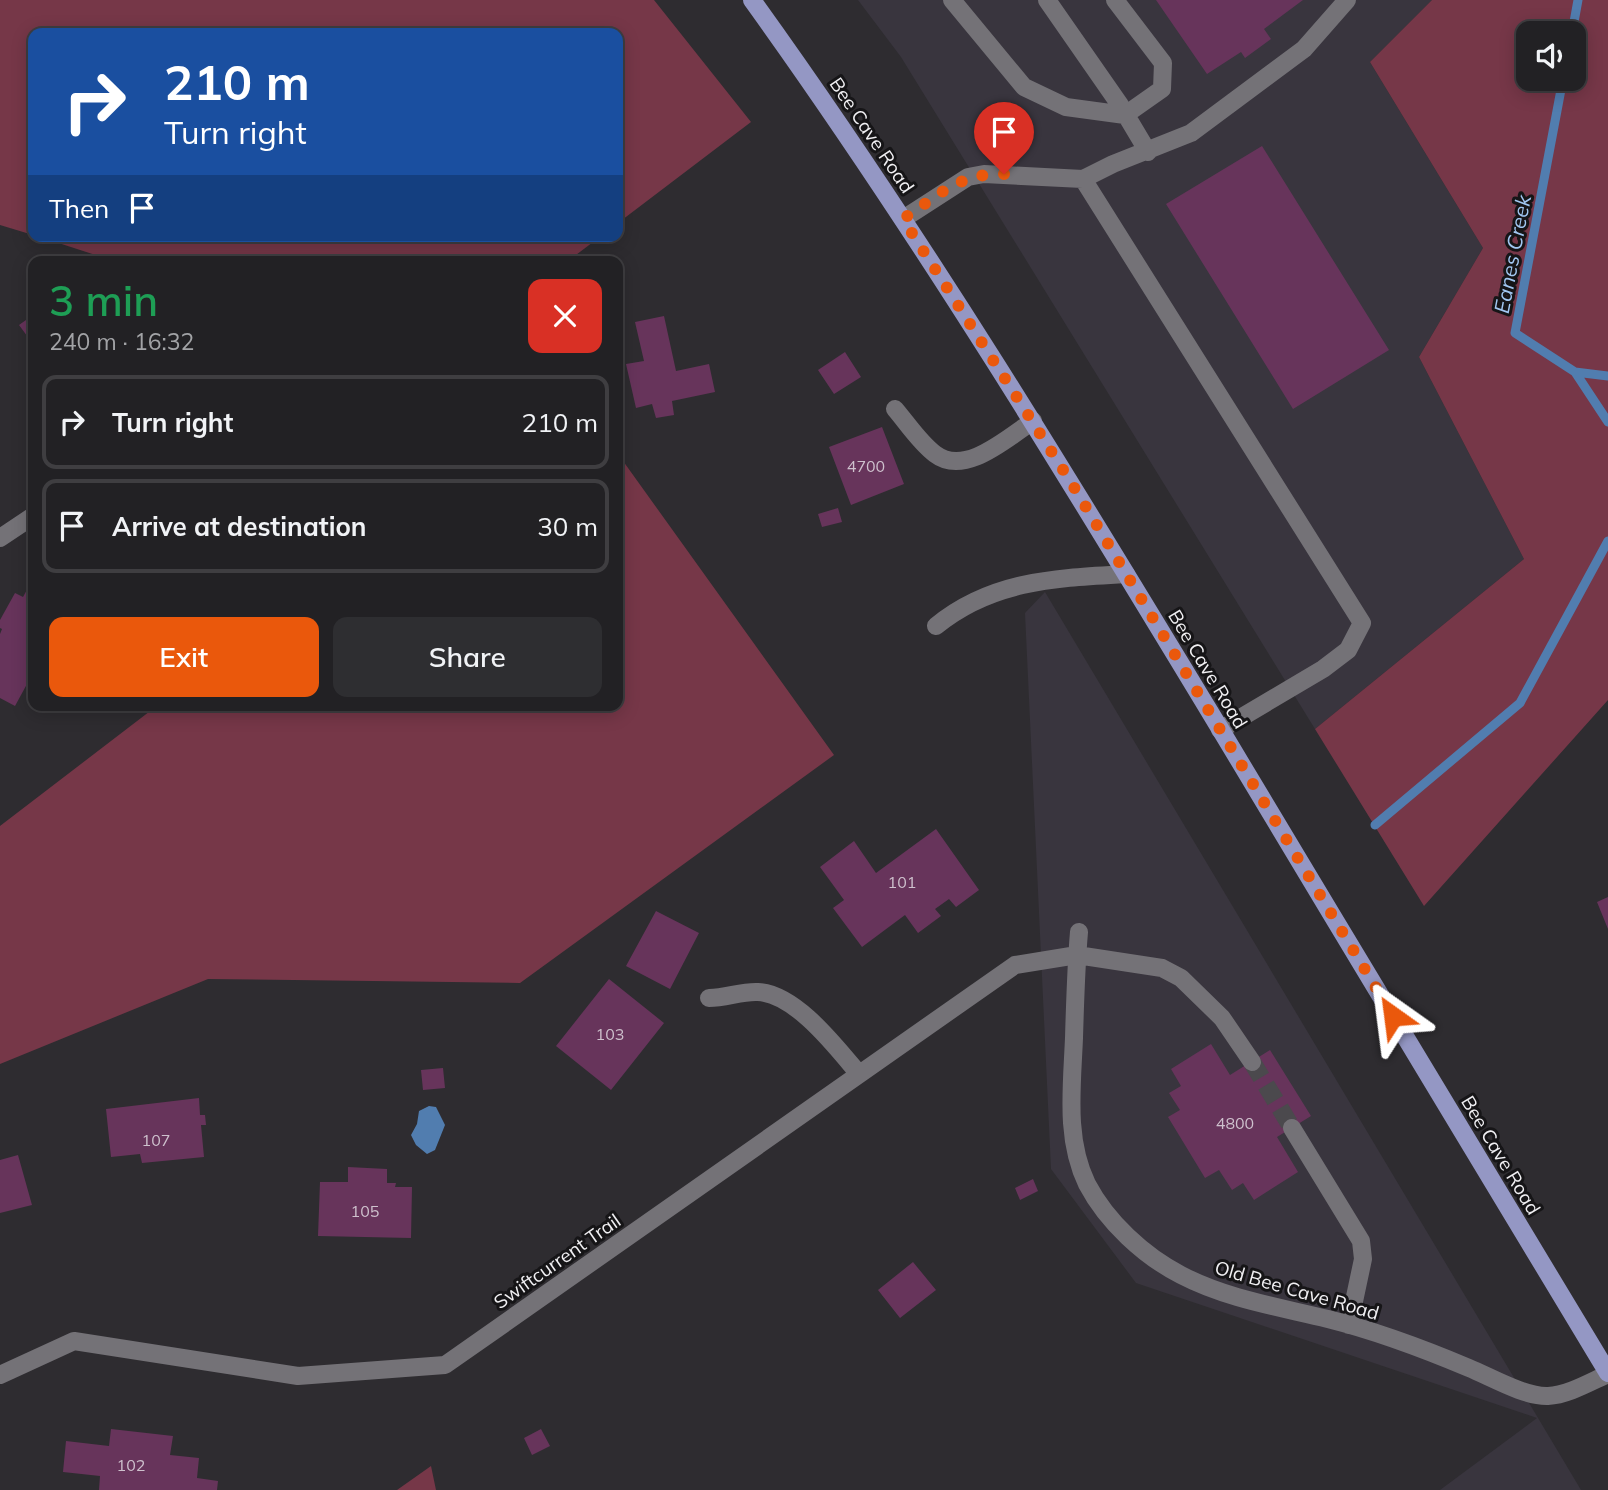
<!DOCTYPE html>
<html lang="en">
<head>
<meta charset="utf-8">
<style>
	body { margin:0; font-family:Mulish,sans-serif; background:#2e2e31; color:#f1f3f6; height:100vh; display:flex; flex-direction:column; font-size:26px; white-space:nowrap }
	* { box-sizing:border-box; margin:0 }
	p { font-size:23px; color:#a2a3a6 }
	.icon { flex:none; width:38px; height:38px; fill:none; stroke:currentColor; stroke-width:2; stroke-linecap:round; stroke-linejoin:round }
	.map { position:relative; flex:1; overflow:hidden }
	.details { position:absolute; left:28px; top:256px; width:595px; height:455px; display:flex; flex-direction:column; background:#222124; border-radius:14px; box-shadow:0 4px 18px #0003,0 0 0 2px #3f3e41 }
	.details>* { flex:none }
	.top-card { position:absolute; left:28px; top:28px; width:595px; height:214px; border-radius:14px; box-shadow:0 4px 18px #0003,0 0 0 2px #3f3e41; background:#1a4fa0; color:#fff; overflow:hidden }
	.buttons { position:absolute; left:1516px; top:21px; display:grid; gap:14px }
	.buttons a { display:grid; place-items:center; width:70px; height:70px; border-radius:14px; background:#222124; box-shadow:0 4px 18px #0003,0 0 0 2px #3f3e41; font-size:35px }
	.pin { position:absolute; display:grid; place-items:center; width:60px; height:60px; color:#fff; margin:-72px -30px; border-radius:50% 50% 50% 0; rotate:-45deg; box-shadow:0 0 7px #0007 }
	.pin .icon { rotate:45deg }
	.me { position:absolute; width:77px; margin:-38px; rotate:329deg; stroke-linejoin:round; filter:drop-shadow(0 0 5px #0008) }
	.turn { display:flex; align-items:center; gap:24px; height:147px; padding:0 21px; font-size:32px }
	.turn .icon { width:91px; height:91px; stroke-width:2.5 }
	.turn b { display:block; font-size:49px; line-height:60px }
	.then { display:flex; align-items:center; height:66px; padding:0 21px; background:#0003; gap:14px; font-size:26px }
	.round { display:grid; place-items:center; flex:none; width:74px; height:74px; border-radius:14px; background:#2e2e31 }
	.headline { display:flex; align-items:center; justify-content:space-between; height:119px; padding:0 21px }
	h1 { font-size:42px; font-weight:600; line-height:52px; color:#1e9e55 }
	.action { display:flex; gap:14px; margin-top:auto; padding:14px 21px }
	.action a { flex:1; height:80px; border-radius:14px; background:#ea580c; color:#fff; font-size:28px; font-weight:600; line-height:80px; text-align:center }
	.action a+a { background:#2e2e31; color:#f1f3f6 }
	ul { padding:0; list-style:none }
	li { display:flex; align-items:center; gap:21px; height:94px; margin:0 14px 10px; padding:0 7px; border:4px solid #3f3e41; border-radius:14px }
	li div { flex:1 }
	li b { display:block; font-size:26px }
	li em { font-style:normal }
	.map>svg:first-child { display:block }
	.built { fill:#39353e }
	.green { fill:#763748; fill-rule:evenodd }
	.water { fill:#517daf }
	.lines { fill:none; stroke-linecap:round; stroke-linejoin:round }
	.stream { stroke:#517daf; stroke-width:9 }
	.building { fill:#67345b }
	.minor-tunnel { stroke:#4b494d; stroke-width:18; stroke-dasharray:18 9; stroke-linecap:butt }
	.minor { stroke:#747277; stroke-width:18 }
	.major { stroke:#9497c4; stroke-width:18 }
	.route { stroke:#ea580c; stroke-width:12; stroke-dasharray:0 21.6 }
	.labels { text-anchor:middle; dominant-baseline:central; stroke-width:6; stroke-linejoin:round; paint-order:stroke }
	.number-label { font-size:16px; fill:#cec1cd }
	.street-label { font-size:19px; fill:#f1f0f3; stroke:#161517 }
	.water-label { font-size:21px; font-style:italic; fill:#a2c7f2; stroke:#161517 }
</style>
</head>
<body>
<div class="map">
<svg width="1608" height="1490" viewBox="0 0 1608 1490">
	<rect width="100%" height="100%" fill="#2e2c30"/>
	<path class="built" d="M858,0H1432L1370,62L1483,248L1419,357L1524,559L1315,729L901,57Z
		M1045,592L1581,1490H1440L1537,1418L1136,1283L1051,1169L1025,613Z"/>
	<path class="green" d="M0,0H654L751,122L618,223V33H33V235L0,225Z
		M1432,0H1608V700L1424,906L1315,729L1524,559L1419,357L1483,248L1370,62ZM1573,33V79H1528V33Z
		M37,236H601L568,261H114Z
		M618,454L834,755L520,983L208,979L0,1064V826L158,705H618Z
		M431,1466L436,1490H397Z"/>
	<path class="water" d="M429,1106L436,1107L445,1125L435,1150L427,1154L416,1145L411,1135L417,1124L419,1111Z"/>
	<g class="lines">
		<path class="stream" d="M1572,33L1578,0
			M1563,79L1515,333L1575,372L1608,376
			M1575,372L1608,422
			M1375,825L1520,703L1608,541"/>
	</g>
	<path class="building" d="M1156,0H1303L1264,29L1271,39L1245,58L1241,52L1207,74Z
		M1262,146L1389,350L1293,409L1166,204Z
		M33,315V344L19,325Z
		M664,316L676,371L709,364L715,392L672,401L674,415L656,418L652,404L636,408L626,364L644,361L635,322Z
		M845,352L861,377L834,394L818,370Z
		M882,427L904,484L851,505L829,447Z
		M838,508L842,522L822,527L818,514Z
		M33,579V673L15,706L0,698V634L2,629L0,628V620L15,593L23,597Z
		M936,829L979,890L956,907L949,899L935,909L941,916L918,933L905,915L862,947L833,908L844,900L820,867L854,841L876,873Z
		M1608,897V929L1597,902Z
		M656,911L699,933L670,989L626,966Z
		M609,979L664,1023L611,1090L556,1046Z
		M1211,1044L1230,1075L1270,1050L1311,1116L1277,1137L1298,1172L1254,1200L1243,1183L1232,1190L1219,1170L1205,1178L1168,1117L1180,1110L1169,1093L1181,1086L1171,1069Z
		M443,1068L445,1088L423,1090L421,1070Z
		M199,1098L200,1115H205L206,1125H201L204,1157L142,1163L140,1154L111,1157L106,1109Z
		M18,1155L32,1205L0,1213V1160Z
		M348,1167L387,1169V1183H396L395,1187H412L411,1238L318,1236L320,1182H348Z
		M1033,1179L1038,1191L1020,1200L1015,1188Z
		M913,1262L936,1290L900,1318L878,1290Z
		M111,1429L173,1436L170,1455L199,1458L197,1478L218,1481L217,1490H99L100,1476L63,1472L66,1441L109,1446Z
		M541,1429L550,1446L532,1455L524,1438Z"/>
	<g class="lines">
		<path class="minor-tunnel" d="M1252,1062L1292,1128"/>
		<path class="minor" d="M952,0L1024,87L1066,107L1125,115L1162,89L1163,63L1115,0
			M1047,0L1120,105L1148,152
			M1083,179L1362,623L1348,650L1323,669L1220,730
			M903,219L968,177L984,174L1083,179L1113,164L1191,133L1304,49L1347,0
			M895,409C907,423 920,443 935,454C965,477 1007,438 1033,421
			M0,538L33,516
			M936,626C992,580 1057,578 1126,574
			M1079,932C1076,967 1075,1003 1074,1038C1072,1087 1065,1139 1087,1184C1107,1222 1144,1256 1181,1275C1227,1299 1279,1307 1328,1319C1376,1331 1424,1349 1469,1368C1491,1377 1525,1397 1548,1396C1568,1395 1590,1382 1608,1374
			M709,998C726,998 742,991 758,992C796,994 836,1047 859,1074
			M1292,1128L1361,1241L1363,1259L1349,1325
			M0,1375L74,1341L298,1376L445,1365L1015,965L1077,955L1162,968L1181,978L1222,1018L1252,1062"/>
		<path class="major" d="M752,0C922,236 1072,484 1222,732C1350,946 1479,1159 1608,1373"/>
	</g>
	<g class="lines">
		<path class="route" d="M1004,174C959,173 939,195 903,219L1069,479L1393,1016"/>
	</g>
	<g class="labels">
		<g class="number-label">
			<text x="866" y="466">4700</text>
			<text x="902" y="882">101</text>
			<text x="610" y="1034">103</text>
			<text x="1235" y="1123">4800</text>
			<text x="156" y="1140">107</text>
			<text x="365" y="1211">105</text>
			<text x="131" y="1465">102</text>
		</g>
		<g class="street-label">
			<text transform="translate(872 135) rotate(56)">Bee Cave Road</text>
			<text transform="translate(1208 669) rotate(59)">Bee Cave Road</text>
			<text transform="translate(1501 1155) rotate(59)">Bee Cave Road</text>
			<text transform="translate(557 1261) rotate(-35)">Swiftcurrent Trail</text>
			<text transform="translate(1297 1290) rotate(16)">Old Bee Cave Road</text>
		</g>
		<g class="water-label">
			<text transform="translate(1512 254) rotate(-79)">Eanes Creek</text>
		</g>
	</g>
</svg>
<div class="buttons">
<a><svg class="icon" aria-label="sound" viewBox="0 0 24 24"><path d="M4 9h4l5-4v14l-5-4H4zM17 9q2 3 0 6"/></svg></a>
</div>
<div class="pin" style="left:1004px;top:174px;background:#d93025"><svg class="icon" aria-label="arrive" viewBox="0 0 24 24"><path d="M6 21V4h12l-3 4 3 4H6"/></svg></div>
<svg class="me" style="left:1393px;top:1016px" viewBox="-20 -20 40 40"><path d="M0-17L14 15 0 8-14 15z" fill="#ea580c" stroke="#fff" stroke-width="4"/></svg>
<div class="top-card">
<div class="turn"><svg class="icon" aria-label="right" viewBox="0 0 24 24"><path d="M7 20v-9h11M14 6l5 5-5 5"/></svg><div><b>210 m</b>Turn right</div></div>
<div class="then">Then<svg class="icon" aria-label="arrive" viewBox="0 0 24 24"><path d="M6 21V4h12l-3 4 3 4H6"/></svg></div>
</div>
<section class="details">
<div class="headline"><div><h1>3 min</h1><p>240 m · 16:32</p></div><a class="round" style="background:#d93025;color:#fff"><svg class="icon" aria-label="close" viewBox="0 0 24 24"><path d="M6 6l12 12M18 6L6 18"/></svg></a></div>
<ul>
<li><svg class="icon" aria-label="right" viewBox="0 0 24 24"><path d="M7 20v-9h11M14 6l5 5-5 5"/></svg><div><b>Turn right</b></div><em>210 m</em></li>
<li><svg class="icon" aria-label="arrive" viewBox="0 0 24 24"><path d="M6 21V4h12l-3 4 3 4H6"/></svg><div><b>Arrive at destination</b></div><em>30 m</em></li>
</ul>
<div class="action"><a>Exit</a><a>Share</a></div>
</section>
</div>
</body>
</html>
